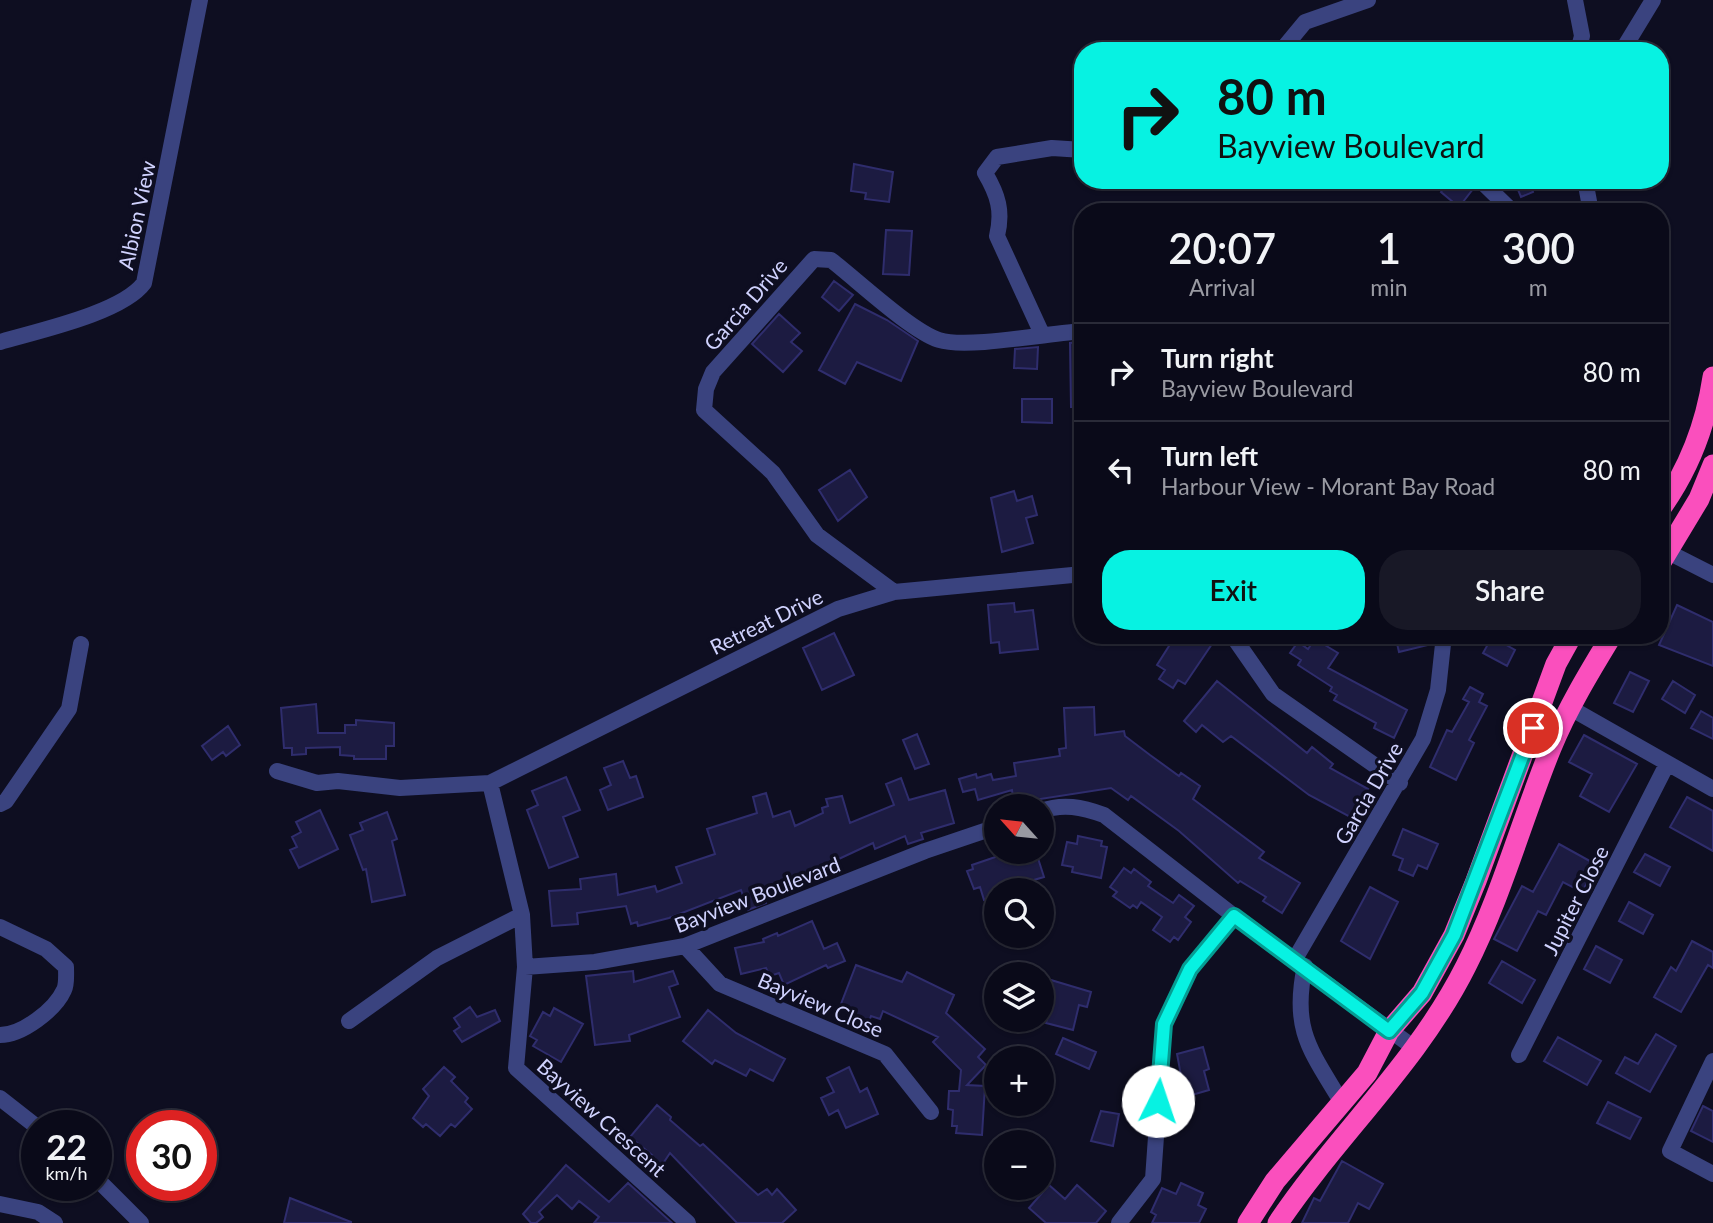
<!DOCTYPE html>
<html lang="en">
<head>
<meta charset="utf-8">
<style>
	body { margin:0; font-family:Lato,sans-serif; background:#181826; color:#f1f3f6; height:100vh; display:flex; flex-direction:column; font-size:26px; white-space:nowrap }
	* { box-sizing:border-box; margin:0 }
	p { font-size:23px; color:#999aa2 }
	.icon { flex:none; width:38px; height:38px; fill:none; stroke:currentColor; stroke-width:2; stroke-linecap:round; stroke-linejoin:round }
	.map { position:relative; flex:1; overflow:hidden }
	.side { position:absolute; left:1074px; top:203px; width:595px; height:441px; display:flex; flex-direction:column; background:#0a0a19; border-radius:28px; box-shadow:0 2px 5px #0004,0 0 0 2px #2a2b38 }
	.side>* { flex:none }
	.top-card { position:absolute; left:1074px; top:42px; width:595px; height:147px; border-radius:28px; box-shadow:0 2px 5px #0004,0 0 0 2px #2a2b38; background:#07f2e2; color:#111; overflow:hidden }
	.needle { width:46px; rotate:297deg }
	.fabs { position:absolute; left:984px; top:794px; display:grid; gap:14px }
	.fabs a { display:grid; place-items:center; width:70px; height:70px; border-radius:50%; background:#0a0a19; box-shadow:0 2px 5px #0004,0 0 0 2px #2a2b38; font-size:35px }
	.speed { position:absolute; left:21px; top:1110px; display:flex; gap:14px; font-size:35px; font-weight:700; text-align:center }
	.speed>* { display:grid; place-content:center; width:91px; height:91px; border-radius:50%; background:#0a0a19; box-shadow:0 2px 5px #0004,0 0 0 2px #2a2b38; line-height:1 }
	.speed small { font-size:18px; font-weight:400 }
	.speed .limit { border:10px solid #d22; background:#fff; color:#111 }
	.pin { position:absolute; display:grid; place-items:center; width:60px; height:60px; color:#fff; margin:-30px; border:4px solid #fff; border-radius:50%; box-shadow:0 2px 7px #0007 }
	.me { position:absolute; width:77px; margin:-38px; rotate:4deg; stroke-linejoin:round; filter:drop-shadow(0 0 5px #0008) }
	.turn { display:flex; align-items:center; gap:24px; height:147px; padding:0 28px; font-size:32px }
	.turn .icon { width:91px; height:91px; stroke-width:2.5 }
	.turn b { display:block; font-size:49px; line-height:60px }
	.eta { display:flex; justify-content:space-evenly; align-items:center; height:119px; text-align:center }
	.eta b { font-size:42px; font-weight:600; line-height:49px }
	.button { display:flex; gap:14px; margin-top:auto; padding:14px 28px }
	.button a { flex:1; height:80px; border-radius:28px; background:#07f2e2; color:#111; font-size:28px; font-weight:600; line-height:80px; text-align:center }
	.button a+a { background:#181826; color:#f1f3f6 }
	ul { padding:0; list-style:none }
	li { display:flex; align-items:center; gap:21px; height:98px; padding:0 28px; border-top:2px solid #2a2b38 }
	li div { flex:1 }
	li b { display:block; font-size:26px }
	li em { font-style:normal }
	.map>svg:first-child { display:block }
	.building { fill:#1c1b41; stroke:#2f2d6d; stroke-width:2 }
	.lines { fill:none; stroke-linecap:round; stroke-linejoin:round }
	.minor { stroke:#3a437f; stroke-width:16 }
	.highway { stroke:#fa4fbd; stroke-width:21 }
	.route-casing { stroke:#059d93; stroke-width:18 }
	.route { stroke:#07f2e2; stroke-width:12 }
	.labels { text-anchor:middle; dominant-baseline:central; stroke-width:7; stroke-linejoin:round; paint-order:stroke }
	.street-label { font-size:21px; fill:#d0d2fe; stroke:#0e0e21 }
</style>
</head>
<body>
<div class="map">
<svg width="1713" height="1223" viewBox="0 0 1713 1223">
	<rect width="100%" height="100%" fill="#0e0e21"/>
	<path class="building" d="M854,164L893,172L889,202L865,199L866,193L851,191Z
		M1450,180H1461L1473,189L1459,207L1441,192Z
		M1514,180H1529L1533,192L1521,197Z
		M886,230L912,231L909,275L883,274Z
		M834,281L853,295L839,311L822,297Z
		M855,304L887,320L918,341L901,381L857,362L845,384L819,370Z
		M779,314L800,333L791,342L802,351L783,372L752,344Z
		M1078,342H1083V407H1071L1070,343Z
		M1038,347L1037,369L1014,368L1015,349Z
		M1022,399H1052V423L1022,422Z
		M850,470L867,497L838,521L819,490Z
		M1014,491L1017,501L1032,496L1037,515L1026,518L1033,543L1002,552L991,498Z
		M1014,603L1015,612L1033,610L1038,649L1000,653L999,642L991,643L988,605Z
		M1677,605L1713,622V666L1659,645Z
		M834,633L854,675L822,690L803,648Z
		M1176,635H1199L1212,644L1185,684L1178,680L1173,688L1159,679L1165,670L1157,665Z
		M1395,635H1433L1432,644L1399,652Z
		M1492,637L1515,650L1507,666L1483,653Z
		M1315,639L1338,653L1328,668L1407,710L1394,738L1374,728L1376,723L1334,700L1337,695L1330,691L1332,687L1298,665L1301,660L1290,653L1298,642L1308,649Z
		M1630,672L1649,681L1633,712L1614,703Z
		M1217,681L1307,753L1312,747L1333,764L1330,768L1368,789L1352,818L1309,795L1231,736L1223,742L1202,725L1196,732L1184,721Z
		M1673,681L1695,695L1685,713L1662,699Z
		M1470,687L1483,694L1479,702L1487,706L1469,740L1474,743L1456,780L1430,767L1447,730L1452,732L1469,702L1463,699Z
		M316,704L318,733H345V725H356V720L394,723V746H386V759H354V756L340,755V747L306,748V754L292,755V748H284L281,708Z
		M1094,707L1095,735L1124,731L1125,736L1150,755L1179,776L1181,773L1200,786L1193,799L1264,852L1259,858L1300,883L1282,913L1263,901L1266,897L1240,881L1238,883L1179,831L1131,796L1128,800L1111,788L1014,803L1012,790L978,800L975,789L963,792L959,779L976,774L977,778L991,774L993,780L1016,776L1014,763L1060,756L1059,749L1066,748L1064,708Z
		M1701,711L1713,718V739L1691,728Z
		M228,726L240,745L226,756L223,752L212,760L202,746Z
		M917,734L929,764L915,769L903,740Z
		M1584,735L1637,764L1609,812L1580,796L1592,774L1569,762Z
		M623,761L630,778L636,776L643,797L608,810L600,790L611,785L604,768Z
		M566,777L580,810L563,817L578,857L549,868L527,810L538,805L532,791Z
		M901,778L909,800L945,790L954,823L921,833L923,839L908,844L905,836L875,849L873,843L811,872L761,889L766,903L748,910L741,890L669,918L638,926L637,922L631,924L626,906L577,913L578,924L552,926L549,891L581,889L580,879L616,874L618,895L655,886L657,892L682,883L676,867L715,854L707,829L757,813L753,797L766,793L773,817L790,811L795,826L823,813L822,808L828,806L826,799L842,796L850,823L894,805L886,784Z
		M1687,797L1713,811V851L1670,827Z
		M320,810L338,849L299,868L290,850L297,847L292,837L301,832L296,822Z
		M387,812L397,839L392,841L405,895L372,902L366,869L363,870L350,835L363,830L360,823Z
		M1403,829L1438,844L1427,869L1418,865L1413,876L1399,870L1403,859L1393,855Z
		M1078,836L1102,841L1101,846L1107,847L1101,878L1072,872L1073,867L1062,865L1067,842L1077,844Z
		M1559,844L1597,865L1582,892L1563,882L1546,915L1538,911L1517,951L1494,939L1522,886L1533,892Z
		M1010,852H1036L1044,877L996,891V897L984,900L980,887L974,889L967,871L973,869L972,865Z
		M1645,854L1670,867L1660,886L1634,872Z
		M1124,868L1131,873L1134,869L1151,882L1148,886L1173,903L1179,895L1194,906L1185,917L1191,922L1178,940L1174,937L1170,942L1153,930L1162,917L1141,902L1137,908L1133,905L1130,908L1113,896L1117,892L1110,887Z
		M1370,887L1398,902L1370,959L1341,941Z
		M1629,902L1653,915L1643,934L1619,921Z
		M812,921L824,949L837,943L845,961L828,968L826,965L784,985L779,973L770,976L766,968L741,974L735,948L764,942L763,939L777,933L778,936Z
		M1692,941L1713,952V968L1708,965L1681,1012L1654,997L1671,967L1676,971Z
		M1596,946L1622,960L1610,983L1584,969Z
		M1502,961L1535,980L1522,1003L1489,983Z
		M856,965L902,982L907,972L954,995L946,1013L985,1049L978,1057L986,1065L967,1085L985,1086L982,1135L956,1133L957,1126H952L953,1110L948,1109L949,1091H959L961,1070L933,1042L938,1037L883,1011L880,1019L871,1016L869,1022L854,1016L856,1010L841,1004Z
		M633,971L634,982L673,971L678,984L669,987L680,1017L629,1035L630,1041L595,1045L586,976Z
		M1051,980L1091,992L1087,1007L1079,1005L1073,1030L1046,1023L1050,1009L1041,1010V989L1049,988Z
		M470,1007L477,1017L495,1010L500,1021L462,1042L454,1031L460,1027L454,1018Z
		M554,1008L583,1024L561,1062L533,1046L537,1040L530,1036L543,1012L550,1016Z
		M708,1010L736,1033L785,1059L773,1081L750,1069L746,1076L715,1060L712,1064L683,1041Z
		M1656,1034L1676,1046L1650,1092L1616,1073L1625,1057L1638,1064Z
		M1558,1037L1601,1061L1587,1085L1544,1061Z
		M1063,1038L1096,1052L1089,1069L1056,1054Z
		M1203,1047L1209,1069L1204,1071L1209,1090L1185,1097L1177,1054Z
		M444,1067L455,1077L451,1081L468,1098L465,1102L472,1109L455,1127L451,1124L440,1136L426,1124L423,1127L413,1118L429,1096L423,1089Z
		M849,1067L860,1092L867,1088L878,1114L846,1128L838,1110L829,1115L821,1098L834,1092L827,1078Z
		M1608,1102L1641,1118L1630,1139L1597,1123Z
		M657,1105L671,1117L670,1120L700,1146L703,1144L758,1195L767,1189L772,1195L777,1189L796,1210L782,1223H737L670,1153L656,1174L645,1166L652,1155L630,1137Z
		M1703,1106L1713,1111V1142L1691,1131Z
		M1101,1111L1119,1114L1113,1146L1091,1141Z
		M1342,1161L1383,1184L1369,1209L1358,1203L1348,1223H1302L1314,1198L1320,1201Z
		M566,1165L609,1202L628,1183L672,1223H594L599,1217L579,1201L572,1209L557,1195L539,1212L543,1217L536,1223H531L523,1214Z
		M1181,1183L1203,1193L1198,1205L1206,1209L1199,1223H1152L1156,1215L1151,1212L1162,1188L1176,1194Z
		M1049,1185L1065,1199L1077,1185L1106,1211L1096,1223H1046L1029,1208Z
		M290,1198L351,1222V1223H284Z"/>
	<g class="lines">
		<path class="minor" d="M1575,0L1582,36L1578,51
			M1281,51L1305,22L1368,0
			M1622,51L1653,0
			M1480,180L1513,212
			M1585,180L1591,212
			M1042,334L997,236C1003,211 998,195 985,173L997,157L1052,148L1083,150
			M0,342C37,331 122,313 144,283L200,0
			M1668,552L1713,575
			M894,592L817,535L773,473L704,410L706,389L713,372L814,259L831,260C857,280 911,331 939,340C967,349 1050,333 1083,331
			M1232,635L1273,694L1400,783
			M1572,709L1713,789
			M277,771L317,783L338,781L400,788L490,783L838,609L894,592L1083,574
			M490,783L522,915L525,967L516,1068L688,1223
			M0,804L6,801L69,709L81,644
			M1041,811C1063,803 1082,807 1104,815L1234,916L1413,1047
			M0,927L46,949L66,967C66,974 67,984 64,990C55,1010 22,1035 0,1035
			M685,946L720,984L885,1054L931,1112
			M1295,959L1423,739L1438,690L1444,635
			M1305,966C1291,1030 1311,1051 1342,1103
			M525,967L595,962L685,946L925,851L996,827
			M349,1021L437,958L522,915
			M1519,1055L1667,764
			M1713,1061L1670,1151L1713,1174
			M0,1098L37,1127
			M96,1178L141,1223
			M0,1204L38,1212L55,1223
			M1119,1223L1153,1179L1164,1024L1190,969L1234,916"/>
		<path class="highway" d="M1661,508C1688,470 1706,424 1713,377
			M1661,562L1699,499L1713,465
			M1248,1223L1275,1181L1367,1073L1389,1031L1422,993L1454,935L1476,881L1556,664L1572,635
			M1278,1223C1337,1135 1418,1062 1466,966C1501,897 1522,819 1551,748C1567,709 1590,671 1612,635"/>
	</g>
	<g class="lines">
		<g class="route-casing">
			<path id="route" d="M1158,1101L1164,1024L1190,969L1234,916L1389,1031L1422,993L1454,935L1533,728"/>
		</g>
		<use href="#route" class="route"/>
	</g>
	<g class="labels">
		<g class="street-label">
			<text transform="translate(136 215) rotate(-78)">Albion View</text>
			<text transform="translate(745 304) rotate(-49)">Garcia Drive</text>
			<text transform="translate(766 621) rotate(-26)">Retreat Drive</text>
			<text transform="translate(1368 793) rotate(-60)">Garcia Drive</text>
			<text transform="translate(757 894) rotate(-21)">Bayview Boulevard</text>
			<text transform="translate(1575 900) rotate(-63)">Jupiter Close</text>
			<text transform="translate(821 1004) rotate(23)">Bayview Close</text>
			<text transform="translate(602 1117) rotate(42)">Bayview Crescent</text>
		</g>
	</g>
</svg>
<div class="fabs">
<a><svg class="needle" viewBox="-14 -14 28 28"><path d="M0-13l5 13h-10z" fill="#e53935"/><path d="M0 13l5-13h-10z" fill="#999aa2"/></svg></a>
<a><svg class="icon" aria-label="search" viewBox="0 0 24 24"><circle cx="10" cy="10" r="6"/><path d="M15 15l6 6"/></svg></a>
<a><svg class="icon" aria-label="layers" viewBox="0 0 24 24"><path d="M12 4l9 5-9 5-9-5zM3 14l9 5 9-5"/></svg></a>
<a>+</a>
<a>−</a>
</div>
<div class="speed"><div>22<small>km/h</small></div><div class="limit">30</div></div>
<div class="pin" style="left:1533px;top:728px;background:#d93025"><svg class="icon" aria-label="arrive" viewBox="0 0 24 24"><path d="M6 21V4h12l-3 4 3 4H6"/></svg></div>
<svg class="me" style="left:1158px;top:1101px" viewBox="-20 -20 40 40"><circle r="19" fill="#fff"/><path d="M0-13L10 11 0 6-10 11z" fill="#07f2e2"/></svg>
<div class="top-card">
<div class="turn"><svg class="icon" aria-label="right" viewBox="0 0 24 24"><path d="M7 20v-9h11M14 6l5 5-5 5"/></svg><div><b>80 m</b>Bayview Boulevard</div></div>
</div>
<section class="side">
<div class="eta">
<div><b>20:07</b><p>Arrival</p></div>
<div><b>1</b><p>min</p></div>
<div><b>300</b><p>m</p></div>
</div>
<ul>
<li><svg class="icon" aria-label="right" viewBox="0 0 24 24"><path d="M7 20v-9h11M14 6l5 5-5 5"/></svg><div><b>Turn right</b><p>Bayview Boulevard</p></div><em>80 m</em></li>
<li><svg class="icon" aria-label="left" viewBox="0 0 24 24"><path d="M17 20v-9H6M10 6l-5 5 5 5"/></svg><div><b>Turn left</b><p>Harbour View - Morant Bay Road</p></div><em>80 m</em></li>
</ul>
<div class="button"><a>Exit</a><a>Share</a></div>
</section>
</div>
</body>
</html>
